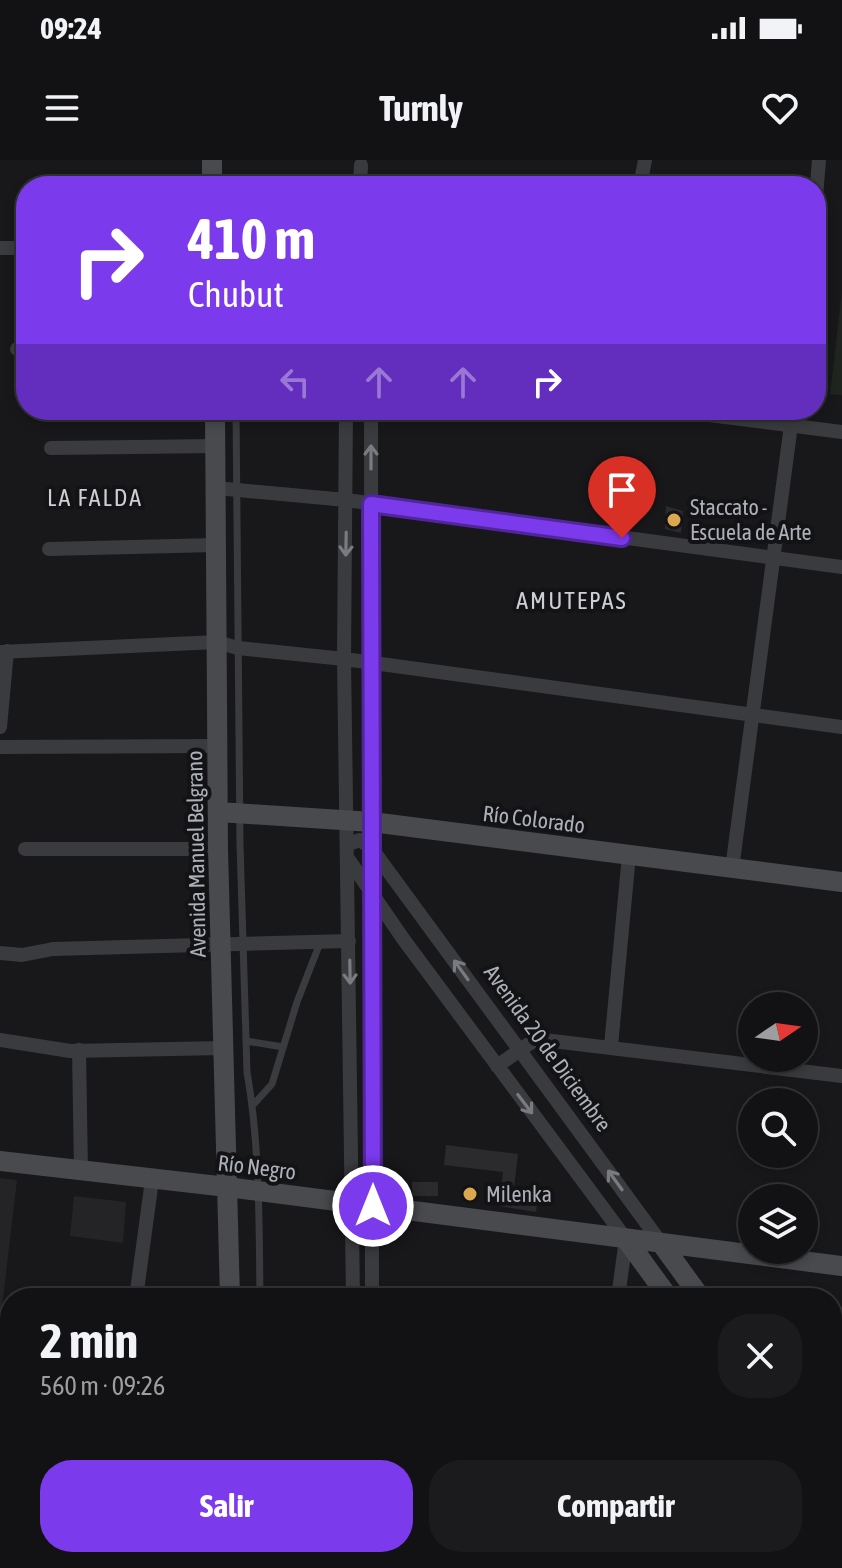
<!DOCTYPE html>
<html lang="es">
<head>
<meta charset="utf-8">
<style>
	body { margin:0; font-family:"Asap Condensed",sans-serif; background:#1b1b1d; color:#f1f3f6; height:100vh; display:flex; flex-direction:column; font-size:30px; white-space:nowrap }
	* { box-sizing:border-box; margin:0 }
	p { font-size:26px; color:#9c9ea0 }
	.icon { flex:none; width:44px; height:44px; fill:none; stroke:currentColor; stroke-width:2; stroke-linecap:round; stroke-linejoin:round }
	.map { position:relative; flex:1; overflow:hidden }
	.side { position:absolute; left:0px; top:1128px; width:842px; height:280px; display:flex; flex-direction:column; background:#121214; border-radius:32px 32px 0 0; box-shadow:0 4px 12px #0003,0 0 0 2px #313234 }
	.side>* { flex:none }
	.hud { position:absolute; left:16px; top:16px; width:810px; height:244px; border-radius:32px; box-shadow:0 4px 12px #0003,0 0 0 2px #313234; background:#7c3aed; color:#fff; overflow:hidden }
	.needle { width:52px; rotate:77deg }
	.buttons { position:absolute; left:738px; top:832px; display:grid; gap:16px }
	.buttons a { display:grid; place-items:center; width:80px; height:80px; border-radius:50%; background:#121214; box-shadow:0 4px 12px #0003,0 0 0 2px #313234; font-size:40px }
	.pin { position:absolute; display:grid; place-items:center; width:68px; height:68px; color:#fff; margin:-82px -34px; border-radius:50% 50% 50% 0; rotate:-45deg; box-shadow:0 0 8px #0007 }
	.pin .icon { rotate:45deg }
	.me { position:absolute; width:88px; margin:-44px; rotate:0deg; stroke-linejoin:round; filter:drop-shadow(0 0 6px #0008) }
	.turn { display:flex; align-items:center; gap:28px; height:168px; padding:0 40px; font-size:36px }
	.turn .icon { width:104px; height:104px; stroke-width:2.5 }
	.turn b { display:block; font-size:56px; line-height:68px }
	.lanes { display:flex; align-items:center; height:76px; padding:0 40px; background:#0003; justify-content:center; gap:40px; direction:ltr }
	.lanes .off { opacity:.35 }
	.round { display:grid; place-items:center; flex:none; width:84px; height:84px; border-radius:32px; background:#1b1b1d }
	.headline { display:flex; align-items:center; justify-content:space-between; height:136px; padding:0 40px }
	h1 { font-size:48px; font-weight:700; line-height:60px }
	.cta { display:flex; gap:16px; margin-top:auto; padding:16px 40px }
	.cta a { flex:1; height:92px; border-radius:32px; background:#7c3aed; color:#fff; font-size:32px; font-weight:700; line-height:92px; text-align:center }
	.cta a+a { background:#1b1b1d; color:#f1f3f6 }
	.status { display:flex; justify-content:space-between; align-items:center; height:56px; padding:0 40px; background:#121214; direction:ltr }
	.status svg { height:22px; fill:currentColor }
	header { display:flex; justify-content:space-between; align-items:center; height:104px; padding:0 40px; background:#121214; font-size:36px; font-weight:700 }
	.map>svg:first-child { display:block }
	.built { fill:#242427 }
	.green { fill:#1f241f }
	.building { fill:#2b2b2e }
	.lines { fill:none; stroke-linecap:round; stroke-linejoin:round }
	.lane { stroke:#3a3b3e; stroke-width:7 }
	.street { stroke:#3a3b3e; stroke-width:14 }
	.secondary { stroke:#484a4e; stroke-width:20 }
	.oneway { stroke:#797b81 }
	.route-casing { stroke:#51269a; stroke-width:20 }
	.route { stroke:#7c3aed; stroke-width:14 }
	.poi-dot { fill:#dba84f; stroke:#131315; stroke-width:3 }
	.labels { text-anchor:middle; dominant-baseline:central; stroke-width:8; stroke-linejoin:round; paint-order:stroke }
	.poi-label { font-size:22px; fill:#acb0b8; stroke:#131315; text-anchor:start }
	.street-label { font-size:22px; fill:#acb0b8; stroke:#131315 }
	.neighbourhood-label { font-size:24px; letter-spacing:2px; fill:#cdcfd5; stroke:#131315 }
</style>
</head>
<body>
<div class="status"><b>09:24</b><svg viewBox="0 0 49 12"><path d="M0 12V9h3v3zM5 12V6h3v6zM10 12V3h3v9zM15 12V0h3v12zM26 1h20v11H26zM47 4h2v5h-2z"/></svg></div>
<header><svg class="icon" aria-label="menu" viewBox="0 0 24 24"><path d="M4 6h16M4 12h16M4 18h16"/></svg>Turnly<svg class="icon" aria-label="heart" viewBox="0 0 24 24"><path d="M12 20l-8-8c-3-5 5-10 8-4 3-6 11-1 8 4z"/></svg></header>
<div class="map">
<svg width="842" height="1408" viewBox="0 0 842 1408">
	<rect width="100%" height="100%" fill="#18181a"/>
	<path class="built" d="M0,1018L17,1020L0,1164Z
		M74,1036L126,1042L123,1083L70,1076Z"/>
	<path class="green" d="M842,132V235L830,234Z"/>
	<path class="building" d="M666,346L683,351L681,373L665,369Z
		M446,985L518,994L513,1036L538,1039L536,1052L499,1046L503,1012L444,1005Z
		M412,1022H438V1036H412Z"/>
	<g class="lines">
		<path class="lane" d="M236,250L240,684L247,912C260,986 259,1063 260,1138
			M246,881L283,887
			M253,945L272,924L297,842L320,783
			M261,1408V1398"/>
		<path class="street" d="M360,26L361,5
			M640,26L645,0
			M816,37L819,0
			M0,88H26
			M17,189H26
			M346,250L344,499L353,1138
			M371,250L372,1138
			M670,250L842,272
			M51,288L216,286
			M216,328L346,340L842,407
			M49,389L216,385
			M0,492L217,482L238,488L344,499L842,567
			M0,567L7,491
			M0,587L218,586
			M348,684L360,680L372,689L661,1083
			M25,689H218
			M349,700L404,780L626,1079L618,1138
			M732,709L793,250
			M0,793L22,795L53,789L349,781
			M0,880L70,891L223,888
			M611,886L629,695
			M79,890L81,1011
			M497,906L536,879L842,916
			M136,1138L152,1020
			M0,1193L10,1194
			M0,1349L10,1351
			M374,1398V1408
			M353,1408V1398
			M583,1408L584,1398"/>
		<path class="secondary" d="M212,0V26
			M215,250L218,689L230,1138
			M219,652L372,662L842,722
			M0,1001L227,1027L842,1106
			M626,1079L669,1138
			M661,1083L701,1138
			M832,1317L842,1331
			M832,1359L842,1373
			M235,1398V1408"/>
	</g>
	<defs><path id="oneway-shaft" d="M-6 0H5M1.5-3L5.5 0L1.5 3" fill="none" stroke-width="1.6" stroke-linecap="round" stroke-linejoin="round" transform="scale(2)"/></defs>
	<g class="oneway">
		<use href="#oneway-shaft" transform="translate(371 297) rotate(-90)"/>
		<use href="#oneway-shaft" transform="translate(346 384) rotate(91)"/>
		<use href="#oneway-shaft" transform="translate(461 810) rotate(-126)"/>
		<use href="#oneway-shaft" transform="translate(350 812) rotate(89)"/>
		<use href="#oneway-shaft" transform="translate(525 944) rotate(53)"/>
		<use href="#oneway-shaft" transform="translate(615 1020) rotate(-126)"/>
	</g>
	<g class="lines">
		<g class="route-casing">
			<path id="route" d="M373,1046L371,344L622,378"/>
		</g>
		<use href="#route" class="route"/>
	</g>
	<g class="poi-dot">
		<circle cx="674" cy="360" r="8"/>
		<circle cx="470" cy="1034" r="8"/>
	</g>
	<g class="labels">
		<g class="poi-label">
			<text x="690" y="347">Staccato -<tspan x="690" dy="25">Escuela de Arte</tspan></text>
			<text x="486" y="1034">Milenka</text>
		</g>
		<g class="street-label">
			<text transform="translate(534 659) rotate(7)">Río Colorado</text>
			<text transform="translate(196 694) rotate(-91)">Avenida Manuel Belgrano</text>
			<text transform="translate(548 888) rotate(54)">Avenida 20 de Diciembre</text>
			<text transform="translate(257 1007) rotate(7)">Río Negro</text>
		</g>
		<g class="neighbourhood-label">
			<text x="95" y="337">LA FALDA</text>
			<text x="572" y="440">AMUTEPAS</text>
		</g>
	</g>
</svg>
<div class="buttons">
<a><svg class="needle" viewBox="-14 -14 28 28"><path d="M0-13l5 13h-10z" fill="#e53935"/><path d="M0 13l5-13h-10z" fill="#9c9ea0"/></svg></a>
<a><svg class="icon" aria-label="search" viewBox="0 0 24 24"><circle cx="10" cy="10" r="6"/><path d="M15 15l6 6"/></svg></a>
<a><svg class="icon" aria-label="layers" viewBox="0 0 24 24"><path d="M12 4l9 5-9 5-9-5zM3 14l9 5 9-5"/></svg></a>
</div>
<div class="pin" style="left:622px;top:378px;background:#d93025"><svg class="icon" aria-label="arrive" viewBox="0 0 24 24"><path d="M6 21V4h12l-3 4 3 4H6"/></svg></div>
<svg class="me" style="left:373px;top:1046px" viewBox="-20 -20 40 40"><circle r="17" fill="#7c3aed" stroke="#fff" stroke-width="3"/><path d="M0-11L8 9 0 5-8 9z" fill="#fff"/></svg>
<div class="hud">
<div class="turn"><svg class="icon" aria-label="right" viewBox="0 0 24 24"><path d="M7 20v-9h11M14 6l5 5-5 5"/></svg><div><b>410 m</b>Chubut</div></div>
<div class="lanes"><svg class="icon off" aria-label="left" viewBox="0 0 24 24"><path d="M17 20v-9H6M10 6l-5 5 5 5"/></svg><svg class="icon off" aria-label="ahead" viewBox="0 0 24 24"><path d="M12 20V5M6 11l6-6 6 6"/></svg><svg class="icon off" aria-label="ahead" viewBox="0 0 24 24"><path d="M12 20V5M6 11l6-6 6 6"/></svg><svg class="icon" aria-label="right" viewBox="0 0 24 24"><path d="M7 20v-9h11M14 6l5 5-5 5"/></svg></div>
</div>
<section class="side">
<div class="headline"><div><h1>2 min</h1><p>560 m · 09:26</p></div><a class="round"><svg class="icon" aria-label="close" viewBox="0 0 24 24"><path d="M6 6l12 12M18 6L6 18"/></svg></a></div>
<div class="cta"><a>Salir</a><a>Compartir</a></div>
</section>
</div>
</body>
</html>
